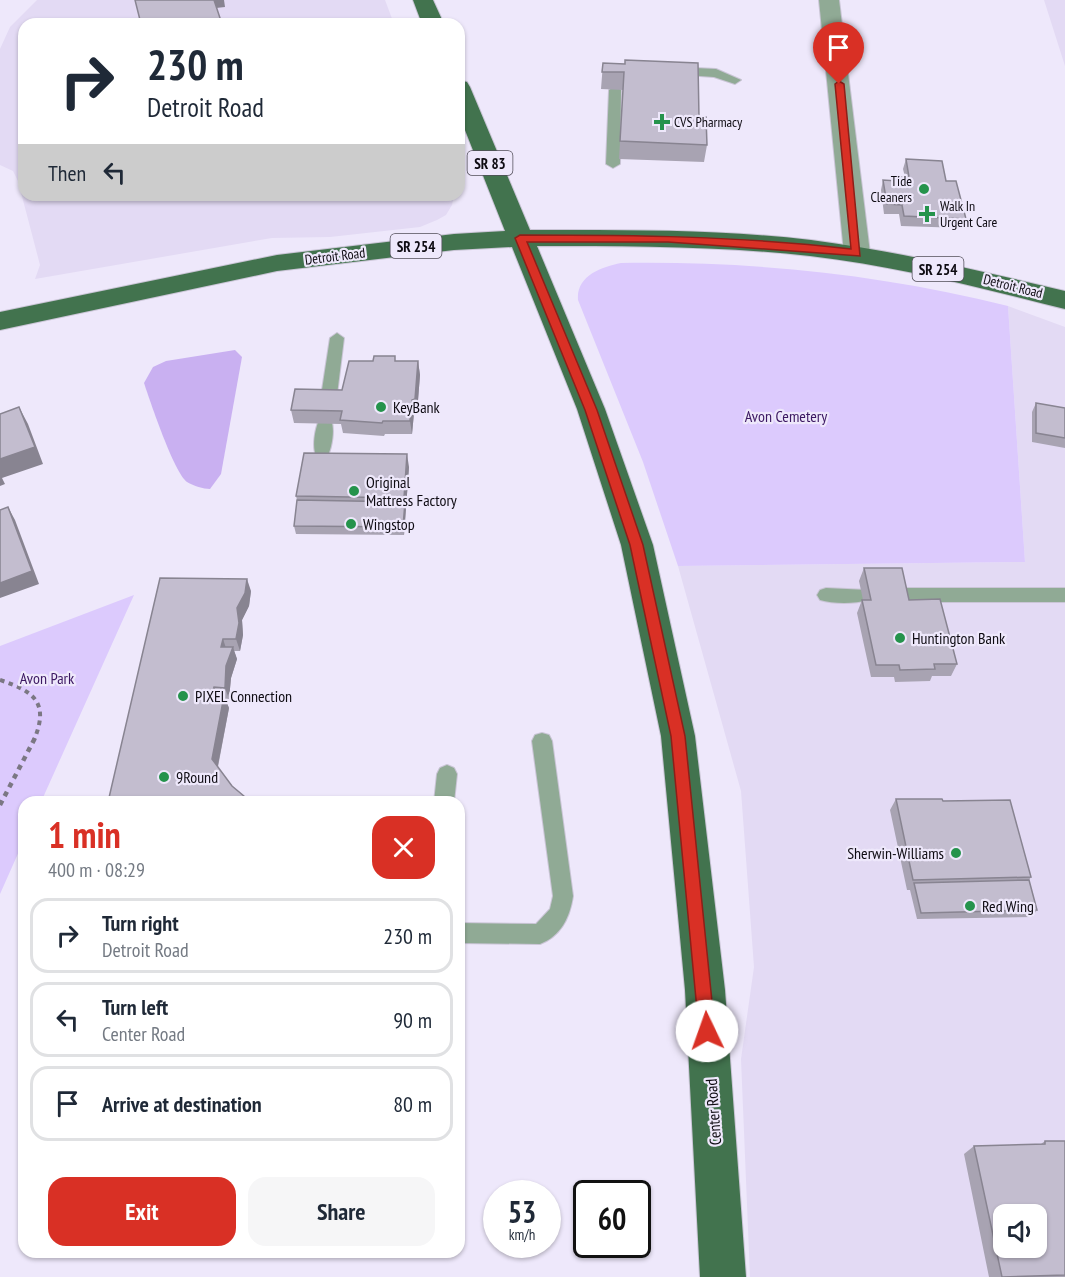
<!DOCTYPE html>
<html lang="en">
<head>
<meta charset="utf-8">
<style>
	body { margin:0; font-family:"PT Sans Narrow",sans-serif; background:#f6f6f7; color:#1f2937; height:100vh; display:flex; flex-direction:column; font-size:22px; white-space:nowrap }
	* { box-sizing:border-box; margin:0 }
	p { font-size:20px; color:#747a83 }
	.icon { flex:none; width:33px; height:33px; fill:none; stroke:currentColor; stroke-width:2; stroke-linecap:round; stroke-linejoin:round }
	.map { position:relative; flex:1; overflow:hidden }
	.side { position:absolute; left:18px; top:796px; width:447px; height:462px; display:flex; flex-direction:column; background:#fff; border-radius:18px; box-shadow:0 2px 4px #0004 }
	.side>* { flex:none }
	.banner { position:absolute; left:18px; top:18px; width:447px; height:183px; border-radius:18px; box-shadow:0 2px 4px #0004; background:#fff; color:#1f2937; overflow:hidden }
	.tools { position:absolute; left:993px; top:1204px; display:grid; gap:12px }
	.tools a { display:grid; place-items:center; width:54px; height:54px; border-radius:12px; background:#fff; box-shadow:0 2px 4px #0004; font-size:30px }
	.speed { position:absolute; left:483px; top:1180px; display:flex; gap:12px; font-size:30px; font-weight:700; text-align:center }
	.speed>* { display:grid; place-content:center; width:78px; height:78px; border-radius:50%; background:#fff; box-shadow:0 2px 4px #0004; line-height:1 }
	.speed small { font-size:15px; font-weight:400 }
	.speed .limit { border:3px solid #111; border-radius:9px; background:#fff; color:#111 }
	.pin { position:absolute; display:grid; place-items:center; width:51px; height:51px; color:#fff; margin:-62px -26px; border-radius:50% 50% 50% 0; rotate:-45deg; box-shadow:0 0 6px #0007 }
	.pin .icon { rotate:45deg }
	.me { position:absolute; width:66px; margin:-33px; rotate:357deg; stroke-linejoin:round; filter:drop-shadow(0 0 4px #0008) }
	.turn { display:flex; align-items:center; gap:21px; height:126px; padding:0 30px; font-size:27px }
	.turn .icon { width:78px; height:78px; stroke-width:2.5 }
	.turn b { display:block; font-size:42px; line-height:51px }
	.then { display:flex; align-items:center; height:57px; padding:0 30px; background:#0003; gap:12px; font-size:22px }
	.round { display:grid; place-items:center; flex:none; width:63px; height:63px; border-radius:18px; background:#f6f6f7 }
	.head { display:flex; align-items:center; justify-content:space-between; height:102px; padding:0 30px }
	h1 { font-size:36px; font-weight:700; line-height:45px; color:#d93025 }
	.action { display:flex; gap:12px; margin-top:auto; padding:12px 30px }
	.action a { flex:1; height:69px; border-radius:18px; background:#d93025; color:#fff; font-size:24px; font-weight:700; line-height:69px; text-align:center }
	.action a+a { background:#f6f6f7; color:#1f2937 }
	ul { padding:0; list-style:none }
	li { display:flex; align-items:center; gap:18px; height:75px; margin:0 12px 9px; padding:0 18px; border:3px solid #e0e1e3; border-radius:18px }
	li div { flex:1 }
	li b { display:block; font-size:22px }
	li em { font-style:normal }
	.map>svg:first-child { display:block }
	.built { fill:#e3daf4; fill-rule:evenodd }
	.green { fill:#dccafd }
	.water { fill:#c9b0f1 }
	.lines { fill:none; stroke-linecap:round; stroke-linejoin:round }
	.lane-casing { stroke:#cac5d6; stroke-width:2 }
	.street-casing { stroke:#cac5d6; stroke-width:2 }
	.primary-casing { stroke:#cac5d6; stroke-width:2 }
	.path-far1 { stroke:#7b7783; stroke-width:4; stroke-dasharray:4.5 4.5; stroke-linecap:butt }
	.path { stroke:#7b7783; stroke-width:4.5; stroke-dasharray:5 5; stroke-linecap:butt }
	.lane { fill:#90aa95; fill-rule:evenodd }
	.street { fill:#90aa95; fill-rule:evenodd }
	.primary { fill:#42734e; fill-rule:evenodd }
	.wall { fill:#a8a3b2 }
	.shaded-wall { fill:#888491 }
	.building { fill:#c3bdcf; stroke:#888491; stroke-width:1.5; fill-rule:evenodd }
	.route { fill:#d93025; stroke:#8d1f18; stroke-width:1.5 }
	.poi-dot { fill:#25934c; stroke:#eee8fb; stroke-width:2 }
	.labels { text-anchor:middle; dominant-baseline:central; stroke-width:4.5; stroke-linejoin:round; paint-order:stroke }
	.far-poi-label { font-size:14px; fill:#0e0b12; stroke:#eee8fb; text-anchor:start }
	.far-street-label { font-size:14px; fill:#0e0b12; stroke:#eee8fb }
	.shield { fill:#eee8fb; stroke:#514d58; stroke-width:1.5 }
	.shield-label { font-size:15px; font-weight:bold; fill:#0e0b12 }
	.poi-label { font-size:16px; fill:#0e0b12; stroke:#eee8fb; text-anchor:start }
	.park-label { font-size:16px; fill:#3c1862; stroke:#eee8fb }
	.street-label { font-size:16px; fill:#0e0b12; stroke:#eee8fb }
</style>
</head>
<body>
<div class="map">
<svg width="1065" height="1277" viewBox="0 0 1065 1277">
	<rect width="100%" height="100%" fill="#eee8fb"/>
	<path class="built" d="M37,0H385L394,24H24V195H454L452,205L446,215L437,220L420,227L330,237L272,238L35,279L40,265L18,181L13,171L0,165V49L10,27Z
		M1044,0H1065V66Z
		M1008,306L1065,327V1277H750L741,1059L754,967L741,791L678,566L1025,562ZM1004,1215H1036V1248H1004Z"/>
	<path class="green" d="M621,263C752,261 881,274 1008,306L1025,562L678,566L643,462L578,300C576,276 601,267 621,263Z
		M134,595L41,802H24V840L0,894V646Z"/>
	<path class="water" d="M235,350L242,357L221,474L210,489C203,489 194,486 187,482C174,473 150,401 144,383L153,367L166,361Z"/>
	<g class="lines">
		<g class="lane-casing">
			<path id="lane" d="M675,67L716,69L741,80L735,84L714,77L671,74L669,71Z
				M615,86L621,90L620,164L613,168L606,164L609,90Z
				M337,333L344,338L336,403L334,407H322L320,403L330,338Z
				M325,418L331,420C335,429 332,447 328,455H316C312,447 315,429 319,420Z
				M826,588L868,590L871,595L868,600C855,604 833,604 820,600L817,595L820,590Z
				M900,588H1065V602H900L894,600L891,595L894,590Z
				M542,733L549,735L552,741L573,896C570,917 561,936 540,944L459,943V923L536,924L550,909L553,896L532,741L535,735Z
				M447,765L454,768L457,774L454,802H434L437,774L440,768Z"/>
		</g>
		<g class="street-casing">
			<path id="street" d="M819,0H839L870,253L866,259L857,261L848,259L844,253Z"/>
		</g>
		<g class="primary-casing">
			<path id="primary" d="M413,0H433L444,24H422Z
				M459,80L467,82L470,87L530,230C624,230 718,229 811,240C897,251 981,271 1065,291V309C981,288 897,266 810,256C720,246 628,246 537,246L605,409L653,545L695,736L725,990L746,1277H700L685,990L661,736L621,545L577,409L512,247L454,250L277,271L0,330V312L277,255L454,234L505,231L459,115Z"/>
		</g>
		<path class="path-far1" d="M0,680C33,691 50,702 34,740"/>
		<path class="path" d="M0,805L35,738"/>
		<use href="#lane" class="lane"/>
		<use href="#street" class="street"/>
		<use href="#primary" class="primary"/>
	</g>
	<path class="wall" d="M603,63L624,64L699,117L707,145L704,162L619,159L623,90L601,89Z
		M906,159L946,181L966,219L962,228L901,226L899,214H884L881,190L883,180L897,181L898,177H905L903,169Z
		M396,361H418L420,375L417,413H414L412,434H385L384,436L343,433L341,424L294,423L291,410L342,390Z
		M1036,403L1065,408V448L1032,442V412Z
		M409,467L404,535L296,534L294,526L297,500L296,496Z
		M864,568L909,600L957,664L951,676H932L930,681L895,682L894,677H871L857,613L862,600H863L859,581Z
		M251,591L249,606L242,620L243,635L240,651H234L237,659L231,678L229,699H225L229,708L218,767L108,802Z
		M896,799L943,801L1031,877L1029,880L1037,910L1032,917L917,919L910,890H907L890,810Z
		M459,831H461L463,841L461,877H459Z
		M1045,1141H1065V1277H989L964,1154L974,1146L1041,1144Z"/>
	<path class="shaded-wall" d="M214,0H224L225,7L216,8Z
		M418,361L420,375L417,413L415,399Z
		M412,400L414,413L412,434L410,421Z
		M19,407L28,424L43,464L2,478L5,484L0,486V459Z
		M407,454L409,467L404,535L403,527Z
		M8,507L15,520L39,584L0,598V583Z
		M247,579L251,591L249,606L242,620L243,635L240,651L236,639L237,608Z
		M223,639L227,651L221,647Z
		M233,647L237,659L231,678L229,699L225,688L226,666Z
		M214,687L218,699L211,696Z
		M224,696L229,708L217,770L212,759Z
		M461,831L463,841L461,877L460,867Z"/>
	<path class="building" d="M135,0H214L222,24H141Z
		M625,60L698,63L699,117H706L707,145L620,141L624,72H602L603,63L625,64Z
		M906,159L942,161L946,181H956L966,219L904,216L902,205L887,204L883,180L898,181V177H909Z
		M374,356H395V361H418L415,399L412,400L410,421H383L382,423L340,420L342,411L291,410L295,389L342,390L349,361H373Z
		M1036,403L1065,408V438L1036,433Z
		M19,407L35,447L0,459V414Z
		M304,453L407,454L404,498L296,496Z
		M297,500L405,502L403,527L294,526Z
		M8,507L32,571L0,583V510Z
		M864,568H902L909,600L940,599L957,664H934L935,669L900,670L899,665H876L862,600H871Z
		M160,578L247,579L245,593L237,608L239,623L236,639H223L221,647H233L226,666L225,688L214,687L211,696H224L212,759L232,786L251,802H108Z
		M896,799H942L943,801L1010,800L1031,877L913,880Z
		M459,831H461L460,867H459Z
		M1029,880L1037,910L921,913L914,883Z
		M1045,1141H1065V1275L1002,1277L974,1146L1045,1144ZM1004,1215H1036V1248H1004Z"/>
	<path class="route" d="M839,81L844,84L860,256L668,242H527L597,410L643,545L685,736L715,1031L713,1037L707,1039L701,1037L699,1031L671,736L630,545L585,410L515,238L520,235C631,235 741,236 851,249L835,84Z"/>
	<g class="poi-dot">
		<path d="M659 113h6v6h6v6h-6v6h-6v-6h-6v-6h6z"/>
		<circle cx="924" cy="189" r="6"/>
		<path d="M924 205h6v6h6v6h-6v6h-6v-6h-6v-6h6z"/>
		<circle cx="381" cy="407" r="6"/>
		<circle cx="354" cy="491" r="6"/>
		<circle cx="351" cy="524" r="6"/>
		<circle cx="900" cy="638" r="6"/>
		<circle cx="183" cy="696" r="6"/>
		<circle cx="164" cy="777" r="6"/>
		<circle cx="956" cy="853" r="6"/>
		<circle cx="970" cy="906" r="6"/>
	</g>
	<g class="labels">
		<g class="far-poi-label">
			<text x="674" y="122">CVS Pharmacy</text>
			<text x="912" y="181" text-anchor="end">Tide<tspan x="912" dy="16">Cleaners</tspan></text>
			<text x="940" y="206">Walk In<tspan x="940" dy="16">Urgent Care</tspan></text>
		</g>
		<g class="far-street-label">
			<text transform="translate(335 256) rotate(-7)">Detroit Road</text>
			<text transform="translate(1013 286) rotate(14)">Detroit Road</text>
		</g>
		<g class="shield">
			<rect x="467.5" y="151" width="45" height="24" rx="4.5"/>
			<rect x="390.5" y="234" width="51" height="24" rx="4.5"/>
			<rect x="912.5" y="257" width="51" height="24" rx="4.5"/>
		</g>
		<g class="shield-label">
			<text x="490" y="163">SR 83</text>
			<text x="416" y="246">SR 254</text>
			<text x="938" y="269">SR 254</text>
		</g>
		<g class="poi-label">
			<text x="393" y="407">KeyBank</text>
			<text x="366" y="482">Original<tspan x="366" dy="18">Mattress Factory</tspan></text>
			<text x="363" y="524">Wingstop</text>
			<text x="912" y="638">Huntington Bank</text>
			<text x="195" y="696">PIXEL Connection</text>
			<text x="176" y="777">9Round</text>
			<text x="944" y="853" text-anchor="end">Sherwin-Williams</text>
			<text x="982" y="906">Red Wing</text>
		</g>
		<g class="park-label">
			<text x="786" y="416">Avon Cemetery</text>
			<text x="47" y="678">Avon Park</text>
		</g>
		<g class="street-label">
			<text transform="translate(713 1112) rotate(-94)">Center Road</text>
		</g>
	</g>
</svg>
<div class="tools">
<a><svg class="icon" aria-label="sound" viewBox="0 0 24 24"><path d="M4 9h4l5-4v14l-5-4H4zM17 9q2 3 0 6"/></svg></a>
</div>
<div class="speed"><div>53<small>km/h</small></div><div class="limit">60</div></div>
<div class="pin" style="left:839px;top:84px;background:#d93025"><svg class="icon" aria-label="arrive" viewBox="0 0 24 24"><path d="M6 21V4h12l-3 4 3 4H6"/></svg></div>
<svg class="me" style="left:707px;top:1031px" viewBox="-20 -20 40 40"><circle r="19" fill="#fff"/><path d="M0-13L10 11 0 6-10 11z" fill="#d93025"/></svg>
<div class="banner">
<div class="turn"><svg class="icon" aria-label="right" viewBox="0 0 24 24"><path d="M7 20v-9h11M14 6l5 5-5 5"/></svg><div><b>230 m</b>Detroit Road</div></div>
<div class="then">Then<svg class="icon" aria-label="left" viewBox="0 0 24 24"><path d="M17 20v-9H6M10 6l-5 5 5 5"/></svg></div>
</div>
<section class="side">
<div class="head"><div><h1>1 min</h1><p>400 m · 08:29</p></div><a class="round" style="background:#d93025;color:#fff"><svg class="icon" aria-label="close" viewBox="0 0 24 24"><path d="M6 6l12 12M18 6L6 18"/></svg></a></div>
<ul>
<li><svg class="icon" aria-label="right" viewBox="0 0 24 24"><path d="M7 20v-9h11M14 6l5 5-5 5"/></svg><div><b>Turn right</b><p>Detroit Road</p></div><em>230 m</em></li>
<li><svg class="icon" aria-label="left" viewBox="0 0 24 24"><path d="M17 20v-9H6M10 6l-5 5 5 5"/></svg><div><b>Turn left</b><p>Center Road</p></div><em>90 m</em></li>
<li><svg class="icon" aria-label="arrive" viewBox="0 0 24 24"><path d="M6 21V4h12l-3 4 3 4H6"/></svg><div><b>Arrive at destination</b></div><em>80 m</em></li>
</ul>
<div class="action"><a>Exit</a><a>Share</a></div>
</section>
</div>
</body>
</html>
